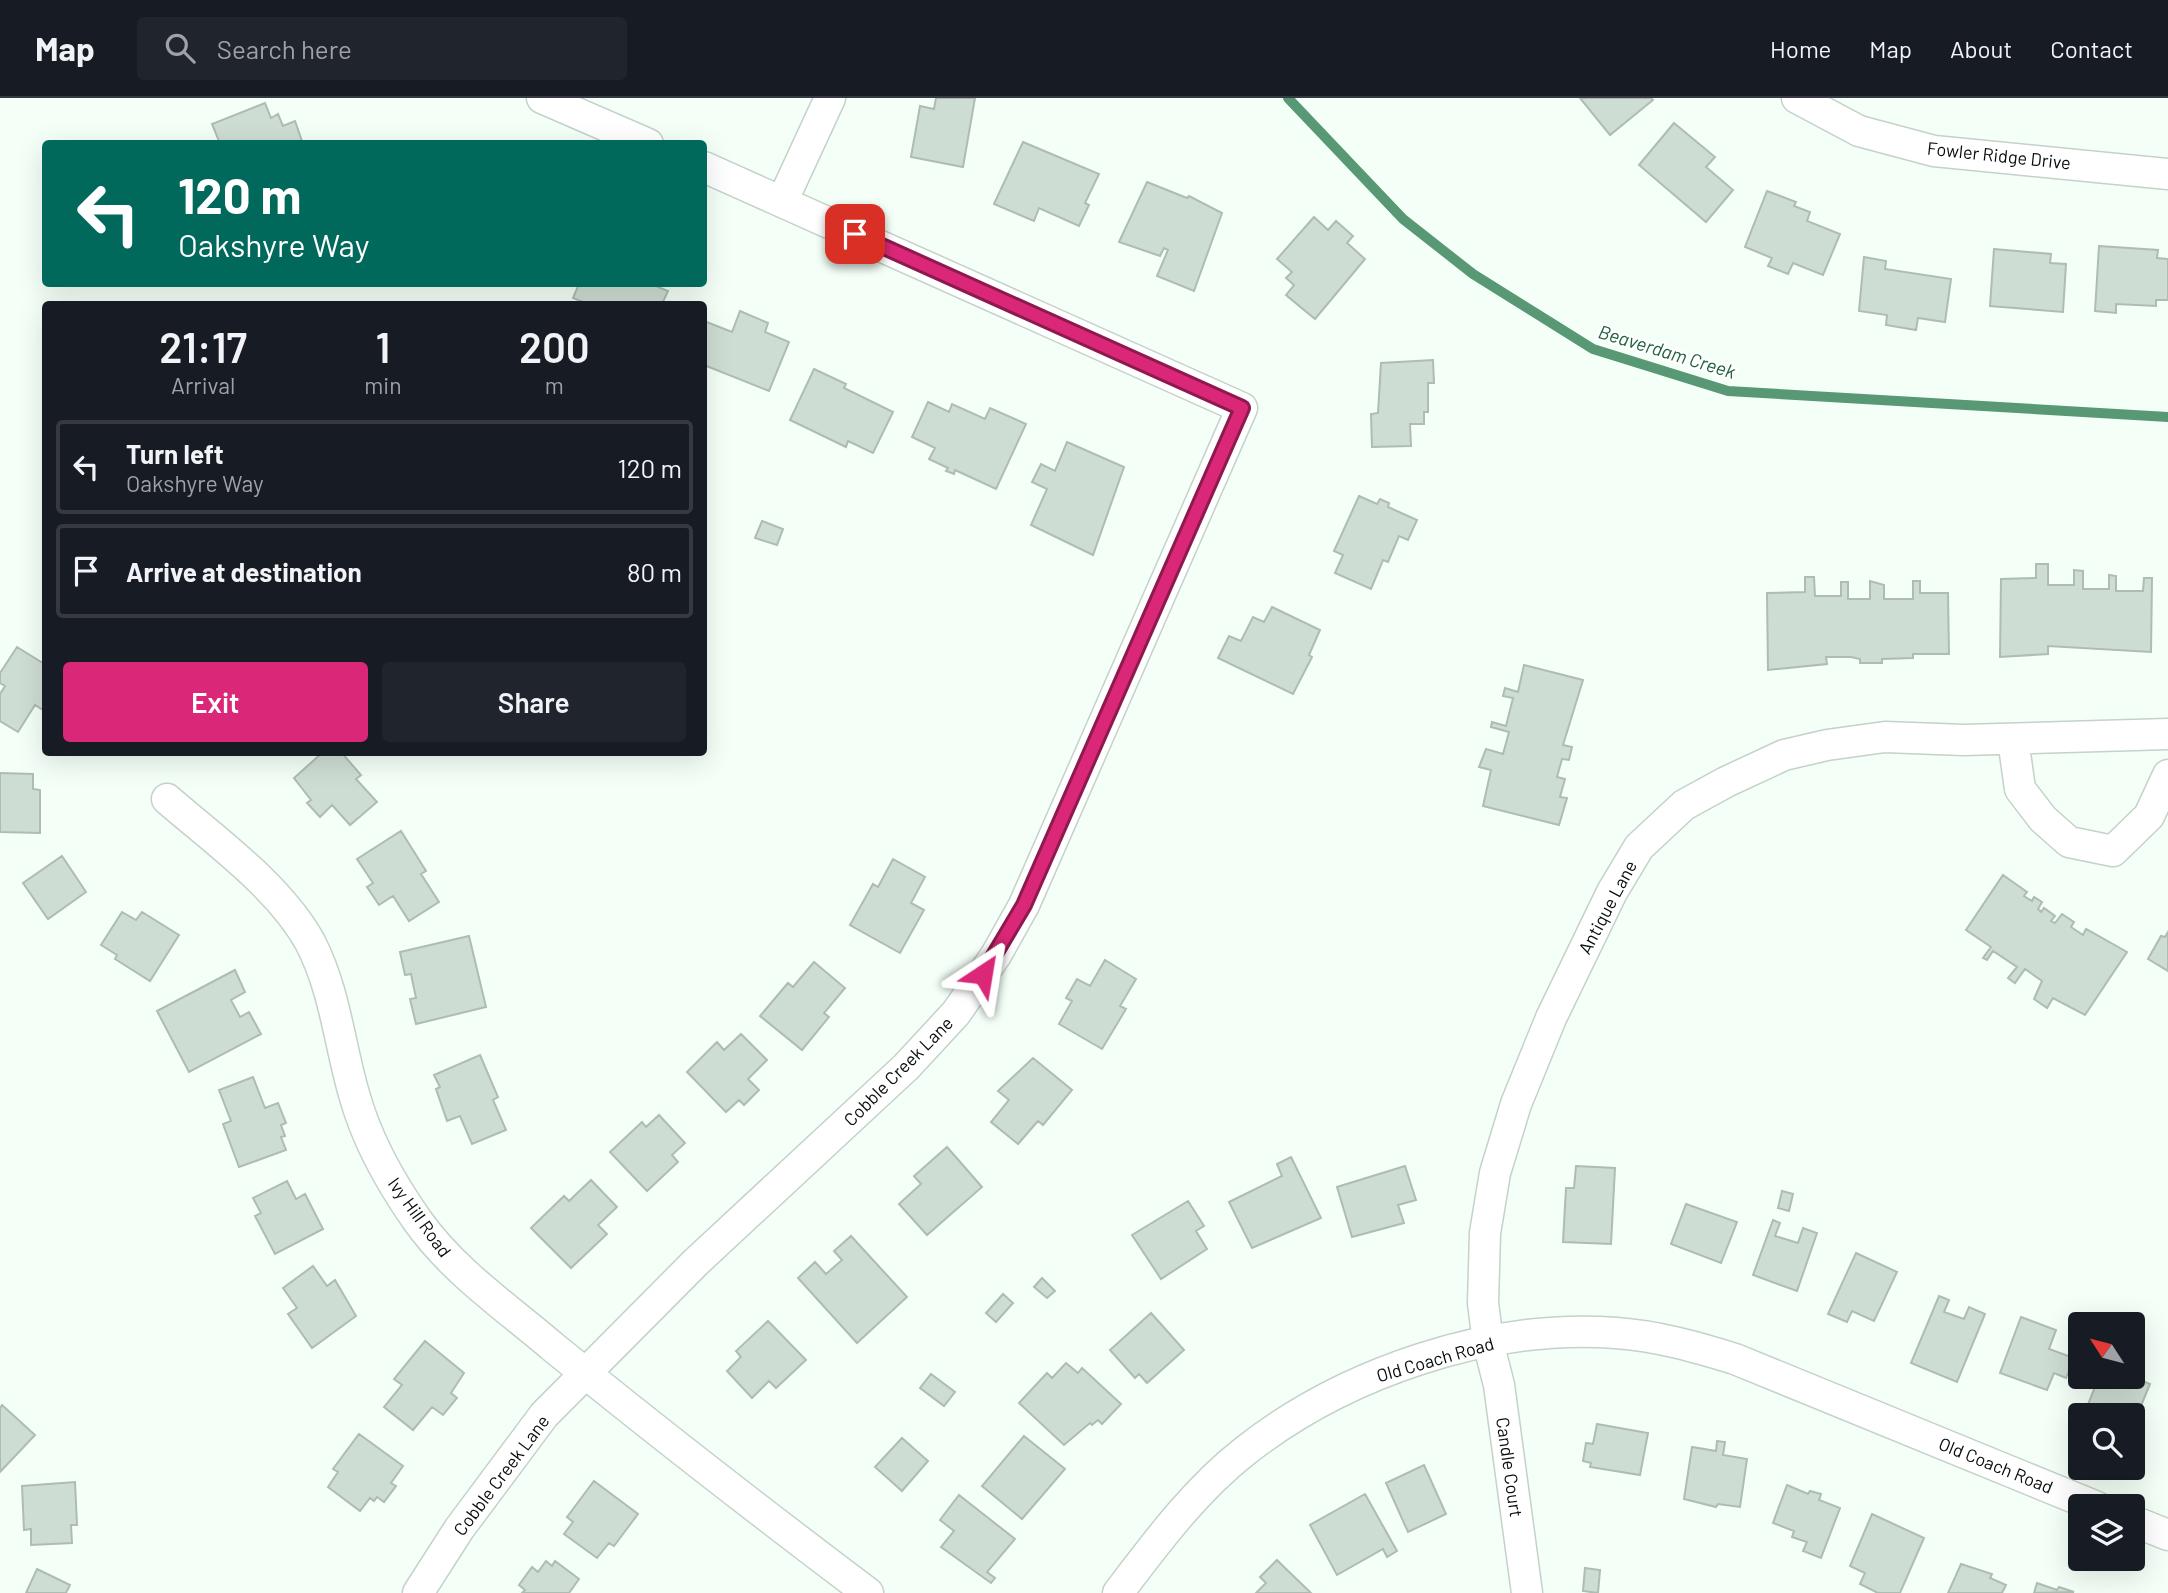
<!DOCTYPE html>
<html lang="en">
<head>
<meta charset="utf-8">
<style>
	body { margin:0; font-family:Barlow,sans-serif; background:#20242c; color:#f1f3f6; height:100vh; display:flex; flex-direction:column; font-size:26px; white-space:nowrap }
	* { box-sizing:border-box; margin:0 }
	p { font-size:23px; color:#9ea1a6 }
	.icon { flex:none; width:38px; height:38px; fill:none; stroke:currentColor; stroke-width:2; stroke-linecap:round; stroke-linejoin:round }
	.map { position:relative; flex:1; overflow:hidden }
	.panel { position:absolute; left:42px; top:203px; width:665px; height:455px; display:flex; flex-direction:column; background:#171b24; border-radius:7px; box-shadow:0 7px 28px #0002 }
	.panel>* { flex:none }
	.hud { position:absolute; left:42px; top:42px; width:665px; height:147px; border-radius:7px; box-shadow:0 7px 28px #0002; background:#00695c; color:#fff; overflow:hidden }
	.needle { width:46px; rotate:306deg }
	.controls { position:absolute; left:2068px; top:1214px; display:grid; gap:14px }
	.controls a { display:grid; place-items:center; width:77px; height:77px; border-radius:7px; background:#171b24; box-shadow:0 7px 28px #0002; font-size:35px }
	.pin { position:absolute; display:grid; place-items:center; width:60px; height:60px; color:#fff; margin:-30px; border-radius:14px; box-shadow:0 4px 10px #0006 }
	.me { position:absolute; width:77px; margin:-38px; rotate:33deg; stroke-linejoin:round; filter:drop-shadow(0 0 5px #0008) }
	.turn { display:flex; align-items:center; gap:24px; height:147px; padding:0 21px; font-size:32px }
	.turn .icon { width:91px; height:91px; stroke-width:2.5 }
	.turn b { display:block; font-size:49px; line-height:60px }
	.eta { display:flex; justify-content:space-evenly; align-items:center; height:119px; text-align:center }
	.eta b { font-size:42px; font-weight:600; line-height:49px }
	.button { display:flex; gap:14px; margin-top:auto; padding:14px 21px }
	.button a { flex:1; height:80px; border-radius:7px; background:#db2777; color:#fff; font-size:28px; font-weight:600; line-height:80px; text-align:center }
	.button a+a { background:#20242c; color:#f1f3f6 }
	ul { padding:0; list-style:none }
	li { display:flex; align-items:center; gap:21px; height:94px; margin:0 14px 10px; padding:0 7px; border:4px solid #363941; border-radius:7px }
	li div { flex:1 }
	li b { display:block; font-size:26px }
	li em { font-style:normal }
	header { display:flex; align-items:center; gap:42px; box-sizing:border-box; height:98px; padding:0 35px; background:#171b24; border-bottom:2px solid #363941 }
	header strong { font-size:33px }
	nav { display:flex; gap:38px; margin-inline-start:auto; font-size:24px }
	.search { width:490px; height:63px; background:#20242c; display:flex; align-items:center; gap:18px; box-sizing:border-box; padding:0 24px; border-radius:7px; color:#9ea1a6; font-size:26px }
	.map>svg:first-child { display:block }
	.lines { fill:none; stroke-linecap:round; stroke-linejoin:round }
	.stream { stroke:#589874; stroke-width:10 }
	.building { fill:#ceddd4; stroke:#aebcb3; stroke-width:2 }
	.minor-casing { stroke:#c4d2c9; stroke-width:33 }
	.minor { stroke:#fff; stroke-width:30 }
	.route-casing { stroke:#8e194d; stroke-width:18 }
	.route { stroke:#db2777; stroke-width:12 }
	.labels { text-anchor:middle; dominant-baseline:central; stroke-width:5; stroke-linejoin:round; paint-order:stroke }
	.street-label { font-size:18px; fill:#080d0a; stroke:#fff }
	.water-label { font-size:19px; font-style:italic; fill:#1f603f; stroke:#fff }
</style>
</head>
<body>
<header>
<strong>Map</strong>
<div class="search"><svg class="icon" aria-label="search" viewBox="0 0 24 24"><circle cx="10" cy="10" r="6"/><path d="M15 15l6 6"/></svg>Search here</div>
<nav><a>Home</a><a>Map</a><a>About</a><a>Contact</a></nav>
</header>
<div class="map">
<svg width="2168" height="1495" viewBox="0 0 2168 1495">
	<rect width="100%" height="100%" fill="#f3fff7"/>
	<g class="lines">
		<path class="stream" d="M1288,0L1403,121L1473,176L1593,251L1728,293L2168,319"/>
	</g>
	<path class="building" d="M936,0H975L963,69L911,59L920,8L934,11Z
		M1580,0H1651L1653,2L1610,37Z
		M265,5L271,20L278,16L283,28L295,23L303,46H214L219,43L212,26Z
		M1674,25L1715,59L1706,69L1733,92L1706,124L1639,67Z
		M1023,44L1099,76L1085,105L1089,107L1079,128L1039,110L1034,123L994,106Z
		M1147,84L1187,100L1189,98L1222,115L1194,193L1157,178L1168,152L1164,150L1160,158L1119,144Z
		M1767,93L1796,104L1794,108L1810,114L1807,123L1840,136L1823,177L1793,165L1788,176L1768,168L1772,160L1745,149Z
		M1314,119L1328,132L1336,123L1353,138L1347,145L1365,161L1315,221L1286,197L1294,187L1286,180L1292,174L1277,161Z
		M2099,148L2158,152L2157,160L2168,161V202H2156V208L2116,206V215L2095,213Z
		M1994,151L2051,156L2050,165L2066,166L2063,214L1990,208Z
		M1864,159L1886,163L1885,171L1951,181L1945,224L1918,220L1916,232L1886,227L1887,217L1859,213Z
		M579,186H651L668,193L662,206H588L573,200Z
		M740,213L768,225L765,234L789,244L769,293L704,267V223L732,234Z
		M1433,262L1434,285H1428V314H1424V326H1410L1411,348L1372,349L1371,316L1378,315L1381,265Z
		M814,271L846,286L844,290L893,314L873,355L848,343L846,349L790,322Z
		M928,304L949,314L952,306L985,321L990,310L1026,326L996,391L955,372L954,376L946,373L948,370L929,361L935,350L912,339Z
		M1067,344L1124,369L1093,457L1031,427L1047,391L1032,384L1041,366L1055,373Z
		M1359,398L1377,406L1380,401L1389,405L1388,409L1417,422L1408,442L1399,438L1388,464L1383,462L1371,491L1335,475L1343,457L1334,453Z
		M762,423L783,431L777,447L755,440Z
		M2036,466H2048V487H2074V472L2083,473V491H2109V477L2116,478V493H2143L2144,480H2152L2151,554L2048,548V556L2000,559L2001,481L2036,480Z
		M1805,479H1814L1815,498H1841V484H1848V501H1870V483L1884,487V501H1913V483H1920V495H1948L1949,556H1913V560L1882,561V565H1860V561L1851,559H1826L1827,566L1768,572L1767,495L1805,494Z
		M1272,509L1320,532L1309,557L1312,559L1293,596L1218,560L1229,538L1241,543L1253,519L1264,524Z
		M17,549L46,567V614L35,607L18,634L0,623V596L5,588L0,585V575Z
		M1524,567L1583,582L1563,647L1572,649L1569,662L1562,661L1557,679L1565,681L1560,699L1567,700L1559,727L1483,708L1491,672L1479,669L1486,651L1503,656L1509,634L1491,629L1492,624L1506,628L1513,600L1503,598L1505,590L1518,594Z
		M323,654H341L361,677L356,681L377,704L350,727L332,707L320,719L307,705L311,702L294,680Z
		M0,675L33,676V691L40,692V735L0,734Z
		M401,733L426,773L421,776L439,804L409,823L393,798L379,807L367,789L373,785L357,761Z
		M62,758L86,794L48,821L23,785Z
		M893,761L925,779L911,805L924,812L900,855L850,827L873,786L878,789Z
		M2003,777L2027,794L2024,798L2032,803L2034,799L2042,804L2038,811L2041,814L2044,810L2055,818L2051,823L2055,825L2062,816L2074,824L2071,829L2083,837L2086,831L2127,854L2085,917L2053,900L2047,910L2034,901L2042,883L2025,871L2015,885L2008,880L2017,869L1993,853L1987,862L1983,860L1991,849L1966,832Z
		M122,814L136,822L142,814L179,837L150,883L115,861L117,857L101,847Z
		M2168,834V873L2148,861L2161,838L2165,839Z
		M469,838L486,909L416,926L410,901L416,900L411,876L405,877L400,854Z
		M1105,862L1136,881L1120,908L1126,911L1102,951L1059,926L1072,903L1066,900L1077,881L1090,888Z
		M814,864L845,890L824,915L829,919L802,952L760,918L788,885L793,889Z
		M235,872L245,894L231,902L240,919L249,914L261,936L189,974L157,913Z
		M741,936L767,962L748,981L759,992L744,1007L739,1002L726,1014L687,974L717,944L724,952Z
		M480,957L498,999L493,1002L506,1032L472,1046L460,1018L447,1023L436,991L440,989L434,977Z
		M1033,960L1072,992L1043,1027L1038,1023L1018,1046L991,1024L1009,1002L998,993Z
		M253,979L265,1010L278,1005L286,1025L281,1027L285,1038L281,1039L286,1052L239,1069L223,1026L231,1023L219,992Z
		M659,1017L685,1045L672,1057L678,1064L647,1093L610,1054L642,1024L646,1029Z
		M947,1049L982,1089L927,1137L899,1106L921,1086L914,1078Z
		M1291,1059L1321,1120L1252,1150L1229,1104L1282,1078L1277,1066Z
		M1405,1068L1416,1102L1398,1107L1404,1125L1352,1139L1337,1089Z
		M1576,1068L1615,1070L1611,1146L1563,1144L1566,1090H1574Z
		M591,1082L617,1109L598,1127L607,1136L571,1170L531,1130L564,1098L569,1103Z
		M287,1083L296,1101L305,1096L323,1131L275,1156L255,1118L261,1115L253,1100Z
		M1782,1093L1793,1096L1789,1113L1778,1110Z
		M1188,1103L1204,1128L1196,1133L1207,1151L1161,1181L1132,1137Z
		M1686,1106L1737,1124L1721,1165L1671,1146Z
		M1773,1122L1780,1125L1775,1138L1798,1145L1803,1130L1817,1135L1797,1193L1753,1177Z
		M851,1138L907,1199L857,1245L798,1180L815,1164L826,1176L842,1162L834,1153Z
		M1856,1155L1897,1174L1874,1223L1852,1213L1847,1224L1828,1216Z
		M313,1168L327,1188L335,1182L356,1218L312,1250L288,1216L297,1210L283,1190Z
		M1042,1180L1055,1193L1047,1200L1034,1189Z
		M1003,1196L1013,1205L996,1224L986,1215Z
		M1939,1198L1949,1202L1944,1214L1964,1221L1969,1209L1985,1216L1957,1284L1911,1265Z
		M1151,1215L1184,1252L1147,1285L1139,1276L1135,1280L1110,1252Z
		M2021,1219L2056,1232L2049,1251L2074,1260L2066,1280L2054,1275L2047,1292L2000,1275Z
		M768,1223L806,1262L776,1290L769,1283L752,1300L727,1273L741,1259L736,1253Z
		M425,1243L464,1275L451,1295L457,1300L443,1317L432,1309L413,1332L384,1309L402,1287L394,1281Z
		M1066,1265L1078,1275L1082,1270L1121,1306L1102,1326L1098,1322L1092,1327L1090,1325L1064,1347L1019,1305L1047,1275L1052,1280Z
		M931,1276L955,1294L944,1308L920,1290Z
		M2099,1279H2133L2150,1286L2133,1327V1318H2107L2087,1309Z
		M2,1307L35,1337L0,1374V1310Z
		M1597,1326L1648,1335L1640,1377L1590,1369L1591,1365L1583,1363L1586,1345L1593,1346Z
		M359,1336L403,1368L391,1385L396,1388L384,1404L377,1399L374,1403L370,1400L360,1413L328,1389L338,1374L333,1371Z
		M1024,1338L1065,1371L1022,1421L982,1388Z
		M902,1340L928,1363L902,1393L875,1369Z
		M1717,1343L1725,1344L1723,1357L1747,1361L1740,1409L1718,1406L1716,1409L1684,1401L1692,1349L1716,1353Z
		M1424,1367L1446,1416L1408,1434L1386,1385Z
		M594,1383L638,1416L614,1448L609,1445L597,1460L564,1436L573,1424L567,1419Z
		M75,1384L77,1427H71L72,1445L31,1447V1431L24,1432L22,1388Z
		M1787,1387L1808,1396L1810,1393L1821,1396L1819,1402L1840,1410L1821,1460L1803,1453L1807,1444L1792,1439L1794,1433L1773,1425Z
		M1365,1396L1397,1453L1387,1459L1383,1451L1337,1477L1310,1427Z
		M959,1397L1015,1441L987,1474L995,1480L991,1485L941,1449L954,1433L940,1422Z
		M1872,1416L1924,1440L1900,1495H1878L1860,1486L1865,1475L1850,1468Z
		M1277,1462L1283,1468L1311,1495H1256L1266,1485L1260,1479Z
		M546,1463L552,1468L555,1463L579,1481L569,1495H522L525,1492L519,1487L532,1469L538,1474Z
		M1961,1466L1992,1476L1990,1480L2006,1487L2002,1495H1948Z
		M1585,1470L1600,1472L1598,1495L1583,1493Z
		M37,1471L70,1487L66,1495H26Z
		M2037,1485L2057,1492L2059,1489L2074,1494L2034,1495Z"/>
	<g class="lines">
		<g class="minor-casing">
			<path id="minor" d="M542,0L648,46
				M1797,0L1859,33L1934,53L2168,76
				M782,104L830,0
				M2013,641L2020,691L2043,721L2069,744L2113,753L2149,718L2168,677
				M167,701C214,742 279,788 310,844C335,892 339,944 354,996C366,1040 391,1085 417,1122C453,1173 506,1209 553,1249C656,1333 762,1415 868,1495
				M2133,1423L2168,1437
				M418,1495L459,1431L544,1317L696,1164L906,969L956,915L996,857L1024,807L1242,310L704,69
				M1118,1495C1156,1445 1195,1392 1245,1353C1344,1275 1490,1225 1616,1235C1658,1238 1696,1249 1735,1261L2097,1409
				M1527,1495L1499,1287L1488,1244L1483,1205L1485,1135L1495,1075L1516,1006L1551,920L1612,794L1639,749L1684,707L1726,684L1784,657L1827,647L1885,639L1964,642L2168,636"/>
		</g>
		<use href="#minor" class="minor"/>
	</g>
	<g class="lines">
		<g class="route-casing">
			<path id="route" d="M855,136L1242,310L1024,807L983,876"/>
		</g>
		<use href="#route" class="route"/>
	</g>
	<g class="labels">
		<g class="street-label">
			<text transform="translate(1999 57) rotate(6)">Fowler Ridge Drive</text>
			<text transform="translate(1607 809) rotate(-62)">Antique Lane</text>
			<text transform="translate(898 973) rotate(-45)">Cobble Creek Lane</text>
			<text transform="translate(420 1119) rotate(54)">Ivy Hill Road</text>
			<text transform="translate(1435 1261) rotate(-16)">Old Coach Road</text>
			<text transform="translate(1996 1367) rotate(22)">Old Coach Road</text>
			<text transform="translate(1510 1369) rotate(82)">Candle Court</text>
			<text transform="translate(501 1377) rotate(-53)">Cobble Creek Lane</text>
		</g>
		<g class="water-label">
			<text transform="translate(1667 253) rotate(17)">Beaverdam Creek</text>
		</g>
	</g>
</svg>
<div class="controls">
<a><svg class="needle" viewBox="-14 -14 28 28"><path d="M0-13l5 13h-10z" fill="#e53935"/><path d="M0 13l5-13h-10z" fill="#9ea1a6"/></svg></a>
<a><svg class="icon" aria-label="search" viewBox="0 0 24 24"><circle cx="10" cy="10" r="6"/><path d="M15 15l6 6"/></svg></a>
<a><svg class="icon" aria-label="layers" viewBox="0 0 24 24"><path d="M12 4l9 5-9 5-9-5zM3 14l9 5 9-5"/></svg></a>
</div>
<div class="pin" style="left:855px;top:136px;background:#d93025"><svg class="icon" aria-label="arrive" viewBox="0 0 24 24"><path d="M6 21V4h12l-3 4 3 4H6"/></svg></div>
<svg class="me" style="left:983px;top:876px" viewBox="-20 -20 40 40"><path d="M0-17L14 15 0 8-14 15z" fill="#db2777" stroke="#fff" stroke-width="4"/></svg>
<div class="hud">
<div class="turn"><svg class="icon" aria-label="left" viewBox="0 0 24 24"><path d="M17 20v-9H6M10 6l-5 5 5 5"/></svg><div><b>120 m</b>Oakshyre Way</div></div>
</div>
<section class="panel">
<div class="eta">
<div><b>21:17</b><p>Arrival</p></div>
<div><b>1</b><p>min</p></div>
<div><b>200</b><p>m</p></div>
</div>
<ul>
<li><svg class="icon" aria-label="left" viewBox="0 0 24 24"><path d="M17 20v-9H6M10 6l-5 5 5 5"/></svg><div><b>Turn left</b><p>Oakshyre Way</p></div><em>120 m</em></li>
<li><svg class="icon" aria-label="arrive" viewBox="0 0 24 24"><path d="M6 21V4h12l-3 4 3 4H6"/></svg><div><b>Arrive at destination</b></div><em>80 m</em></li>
</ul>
<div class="button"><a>Exit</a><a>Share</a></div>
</section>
</div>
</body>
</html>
